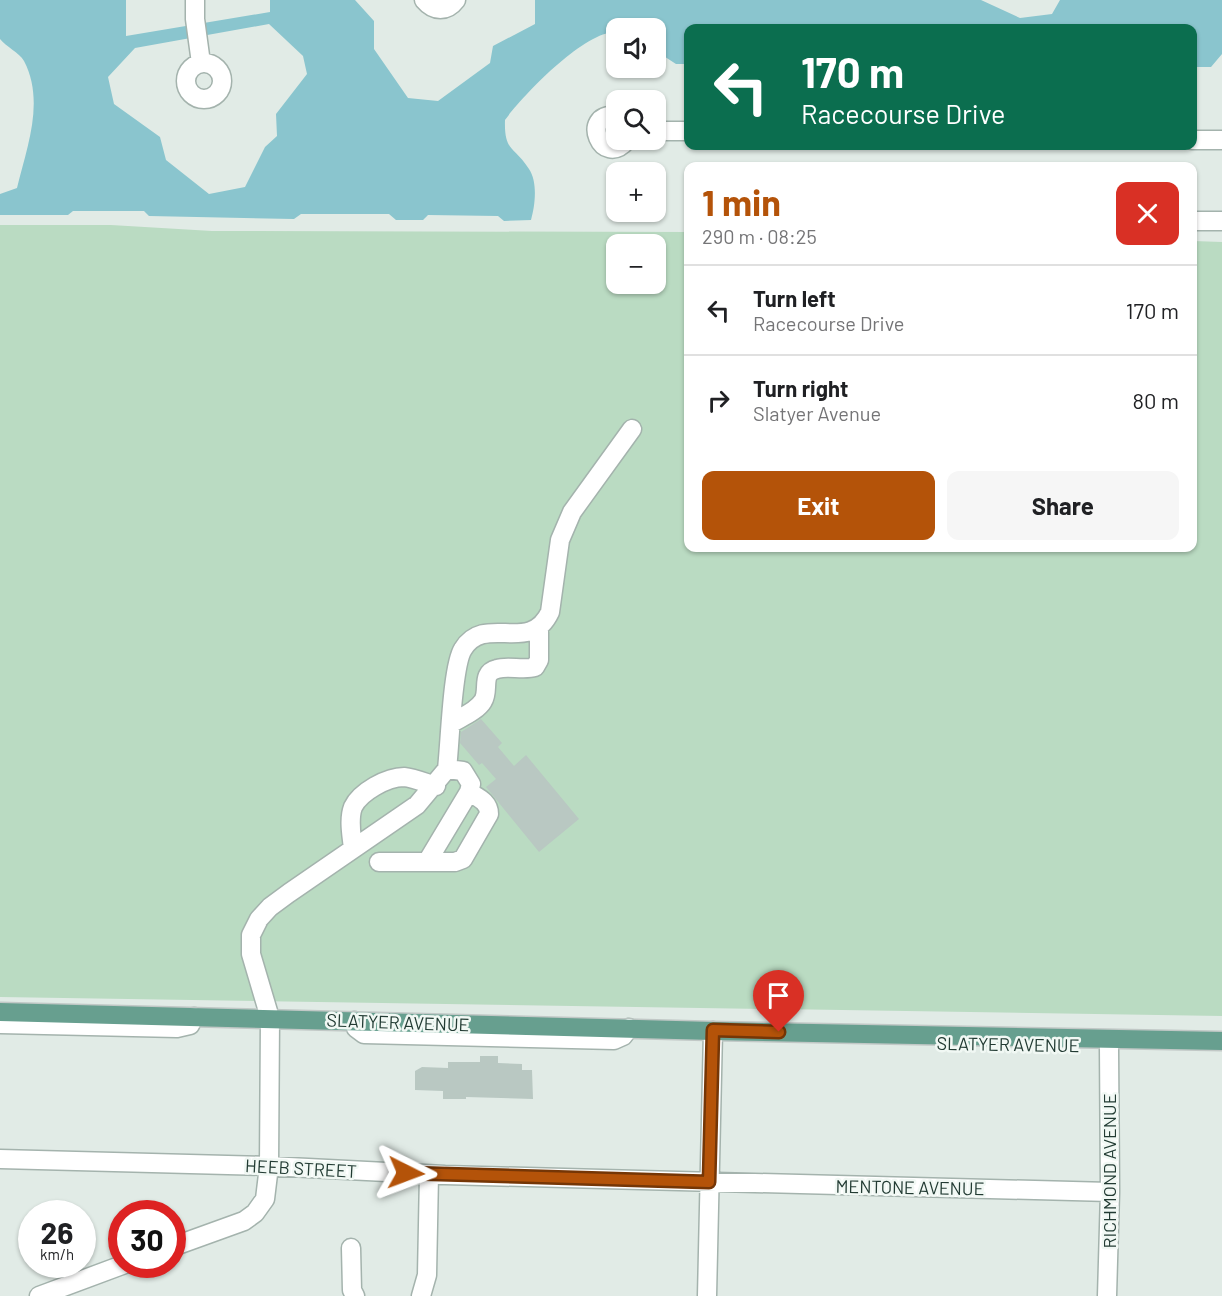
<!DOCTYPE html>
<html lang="en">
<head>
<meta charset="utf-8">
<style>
	body { margin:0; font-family:Barlow,sans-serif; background:#f6f6f6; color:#202124; height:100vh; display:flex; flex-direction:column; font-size:22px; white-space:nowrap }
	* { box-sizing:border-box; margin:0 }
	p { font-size:20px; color:#757577 }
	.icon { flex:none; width:33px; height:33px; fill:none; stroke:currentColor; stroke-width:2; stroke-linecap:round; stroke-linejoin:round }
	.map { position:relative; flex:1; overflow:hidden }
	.drawer { position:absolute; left:684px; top:162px; width:513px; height:390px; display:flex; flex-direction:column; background:#fff; border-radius:12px; box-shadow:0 2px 4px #0004 }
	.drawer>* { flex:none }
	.banner { position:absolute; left:684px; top:24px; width:513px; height:126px; border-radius:12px; box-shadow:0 2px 4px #0004; background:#0b6e4f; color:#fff; overflow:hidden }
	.fabs { position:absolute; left:606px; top:18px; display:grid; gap:12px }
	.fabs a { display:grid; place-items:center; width:60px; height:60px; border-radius:12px; background:#fff; box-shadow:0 2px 4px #0004; font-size:30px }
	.speed { position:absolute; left:18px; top:1200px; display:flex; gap:12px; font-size:30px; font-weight:700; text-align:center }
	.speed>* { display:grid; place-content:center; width:78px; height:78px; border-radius:50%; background:#fff; box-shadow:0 2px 4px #0004; line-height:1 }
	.speed small { font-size:15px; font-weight:400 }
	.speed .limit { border:9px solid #d22; background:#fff; color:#111 }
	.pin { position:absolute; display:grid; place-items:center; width:51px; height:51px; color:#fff; margin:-62px -26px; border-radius:50% 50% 50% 0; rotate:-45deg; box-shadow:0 0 6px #0007 }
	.pin .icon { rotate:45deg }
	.me { position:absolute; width:66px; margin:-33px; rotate:93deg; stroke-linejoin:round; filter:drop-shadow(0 0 4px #0008) }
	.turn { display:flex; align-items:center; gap:21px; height:126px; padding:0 18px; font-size:27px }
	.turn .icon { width:78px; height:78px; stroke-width:2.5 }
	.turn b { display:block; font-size:42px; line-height:51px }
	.round { display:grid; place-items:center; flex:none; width:63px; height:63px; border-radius:12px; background:#f6f6f6 }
	.head { display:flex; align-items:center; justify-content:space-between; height:102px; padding:0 18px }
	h1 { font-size:36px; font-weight:700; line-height:45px; color:#b45309 }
	.cta { display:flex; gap:12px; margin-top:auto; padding:12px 18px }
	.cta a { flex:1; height:69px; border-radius:12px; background:#b45309; color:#fff; font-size:24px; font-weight:700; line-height:69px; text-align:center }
	.cta a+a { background:#f6f6f6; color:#202124 }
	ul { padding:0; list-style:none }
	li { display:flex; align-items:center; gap:18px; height:90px; padding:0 18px; border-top:2px solid #e0e0e0 }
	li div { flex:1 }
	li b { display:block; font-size:22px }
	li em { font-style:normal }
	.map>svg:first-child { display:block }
	.green { fill:#badbc2; fill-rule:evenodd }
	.water { fill:#8ac5ce; fill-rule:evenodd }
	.building { fill:#b9c8c2 }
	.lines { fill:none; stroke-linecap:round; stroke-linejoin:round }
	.minor-casing { stroke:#a4b3ad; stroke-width:21 }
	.major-casing { stroke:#c1c8c6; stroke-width:21 }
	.minor { stroke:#fff; stroke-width:18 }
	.major { stroke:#679f8f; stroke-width:18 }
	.route-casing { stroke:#753606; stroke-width:15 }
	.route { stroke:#b45309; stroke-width:10 }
	.labels { text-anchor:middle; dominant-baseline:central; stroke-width:5; stroke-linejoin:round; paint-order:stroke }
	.street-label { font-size:18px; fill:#223b33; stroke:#f1f8f4 }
</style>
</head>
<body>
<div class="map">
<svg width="1222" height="1296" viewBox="0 0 1222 1296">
	<rect width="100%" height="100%" fill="#e1ebe6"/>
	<path class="green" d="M0,225H111L212,231L688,232V548H1192L1193,241L1222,242V1016L0,997ZM616,244H656V284H616Z"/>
	<path class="water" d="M0,0H126V36L270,12V0H355L374,21V49L408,98L438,101L490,63L493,46L535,24V0H981L1020,18L1052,14L1060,0H1222V54L1211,67H1193L1192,28H688V64H676L656,51V28H616V32C585,31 524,94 505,120C504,152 514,146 529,169C538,182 535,206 531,220L504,221L498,216L428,215L423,220H396L389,214H301L294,219L149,216L144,211H73L68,215H0V194L17,188C27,147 45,101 24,61C19,52 6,47 0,39ZM269,24L303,56L307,74L276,114L277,136L265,147L245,187L209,194L166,160L160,137L114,104L108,77L135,48Z"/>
	<path class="building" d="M481,719L502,743L498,747L514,766L526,755L579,819L539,852L486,787L496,779L482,763L479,765L460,743L461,732Z
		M480,1056H498V1063L522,1064V1070H532L533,1099L466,1097V1099H443V1091L415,1090V1071L422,1067L448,1068V1062H480Z"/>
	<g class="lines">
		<g class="minor-casing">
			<path id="minor" d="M195,0V19L201,63
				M424,0C434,12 447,12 456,0
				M186 81a18 18 0 1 1 36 0a18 18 0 1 1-36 0Z
				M616,116C579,112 602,170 627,140
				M656,131H688
				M1192,140H1222
				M1192,221H1222
				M452,723C462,717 477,711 483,701C490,690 480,673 497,669C509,665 522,671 535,667L539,660V629
				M447,769C450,745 452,666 463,649C485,613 530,655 550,612L560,540L572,512L632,429
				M353,849C352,837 348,820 353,807C360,792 387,777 404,777C414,778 426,783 436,786
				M379,862H455L463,859L489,814C489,802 479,798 469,792
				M354,1021L356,1028L364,1034L614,1040L623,1036L629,1028
				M0,1024L177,1028L190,1025L194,1017
				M0,1159L269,1166L445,1175L1110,1192
				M172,1247L244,1221L255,1213L265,1199L269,1166L270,1018L251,954V935L259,919L270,907L289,893L417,805L447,769L463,771L471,784L469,792L427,862
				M351,1248L352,1290L355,1296
				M39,1296L125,1264
				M421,1296L427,1275L429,1175
				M707,1296L713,1031
				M1107,1296L1110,1192L1109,1047"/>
		</g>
		<g class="major-casing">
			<path id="major" d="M0,1012L713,1031L1222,1041"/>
		</g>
		<use href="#minor" class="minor"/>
		<use href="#major" class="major"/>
	</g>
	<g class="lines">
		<g class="route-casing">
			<path id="route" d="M406,1173L709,1182L713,1030L779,1032"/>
		</g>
		<use href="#route" class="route"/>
	</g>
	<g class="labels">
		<g class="street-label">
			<text transform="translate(398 1022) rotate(2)">SLATYER AVENUE</text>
			<text transform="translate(1008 1044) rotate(1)">SLATYER AVENUE</text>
			<text transform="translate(301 1168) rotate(3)">HEEB STREET</text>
			<text transform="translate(1109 1171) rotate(-90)">RICHMOND AVENUE</text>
			<text transform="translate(910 1187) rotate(1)">MENTONE AVENUE</text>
		</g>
	</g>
</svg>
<div class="fabs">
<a><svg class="icon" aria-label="sound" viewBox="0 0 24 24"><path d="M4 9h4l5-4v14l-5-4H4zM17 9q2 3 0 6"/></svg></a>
<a><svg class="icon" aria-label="search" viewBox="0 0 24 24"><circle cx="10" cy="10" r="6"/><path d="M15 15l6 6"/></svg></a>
<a>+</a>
<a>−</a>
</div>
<div class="speed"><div>26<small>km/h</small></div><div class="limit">30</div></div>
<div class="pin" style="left:779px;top:1032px;background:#d93025"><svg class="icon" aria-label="arrive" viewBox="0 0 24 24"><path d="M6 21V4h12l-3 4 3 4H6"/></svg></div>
<svg class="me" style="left:406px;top:1173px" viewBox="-20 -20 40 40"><path d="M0-17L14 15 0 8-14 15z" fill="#b45309" stroke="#fff" stroke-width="4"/></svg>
<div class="banner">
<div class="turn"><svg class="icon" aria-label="left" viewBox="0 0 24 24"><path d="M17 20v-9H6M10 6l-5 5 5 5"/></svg><div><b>170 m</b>Racecourse Drive</div></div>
</div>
<section class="drawer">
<div class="head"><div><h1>1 min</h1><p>290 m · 08:25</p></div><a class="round" style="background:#d93025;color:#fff"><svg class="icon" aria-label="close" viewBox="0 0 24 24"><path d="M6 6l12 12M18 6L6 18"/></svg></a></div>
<ul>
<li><svg class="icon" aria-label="left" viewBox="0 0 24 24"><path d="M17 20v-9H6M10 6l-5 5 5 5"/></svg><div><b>Turn left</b><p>Racecourse Drive</p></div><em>170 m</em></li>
<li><svg class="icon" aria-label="right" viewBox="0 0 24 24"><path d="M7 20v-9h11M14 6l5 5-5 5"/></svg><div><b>Turn right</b><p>Slatyer Avenue</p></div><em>80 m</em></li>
</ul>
<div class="cta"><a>Exit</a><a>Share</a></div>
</section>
</div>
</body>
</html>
